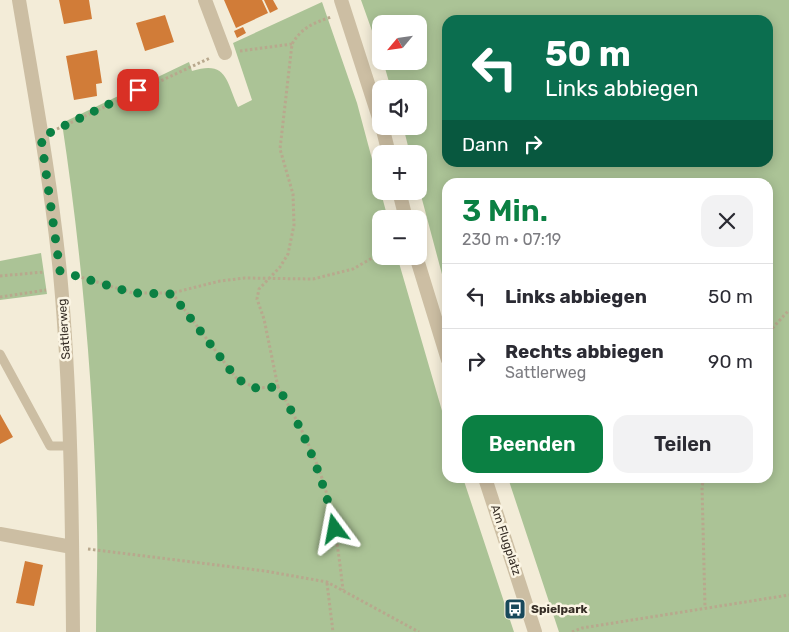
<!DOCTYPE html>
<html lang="de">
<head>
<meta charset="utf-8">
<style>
	body { margin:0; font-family:Rubik,sans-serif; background:#f2f2f3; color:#2b2b33; height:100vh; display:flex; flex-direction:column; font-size:19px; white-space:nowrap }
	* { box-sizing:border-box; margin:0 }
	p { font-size:16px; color:#7c7c81 }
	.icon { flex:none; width:28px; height:28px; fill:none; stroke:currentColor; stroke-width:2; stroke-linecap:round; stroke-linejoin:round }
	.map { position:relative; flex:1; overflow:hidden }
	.side { position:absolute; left:442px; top:178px; width:331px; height:305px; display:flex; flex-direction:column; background:#fff; border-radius:15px; box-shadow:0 2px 12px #0003 }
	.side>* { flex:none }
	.banner { position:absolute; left:442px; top:15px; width:331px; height:152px; border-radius:15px; box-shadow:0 2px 12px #0003; background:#0b6e4f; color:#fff; overflow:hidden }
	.needle { width:32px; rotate:241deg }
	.controls { position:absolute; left:372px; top:15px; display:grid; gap:10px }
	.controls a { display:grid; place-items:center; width:55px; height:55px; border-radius:10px; background:#fff; box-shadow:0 2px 12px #0003; font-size:25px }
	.pin { position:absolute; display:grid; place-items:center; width:42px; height:42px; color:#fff; margin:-21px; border-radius:10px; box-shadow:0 2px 8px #0006 }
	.me { position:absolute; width:55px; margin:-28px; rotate:347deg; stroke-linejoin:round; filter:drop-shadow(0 0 4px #0008) }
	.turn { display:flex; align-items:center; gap:18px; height:105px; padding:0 20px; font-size:22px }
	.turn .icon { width:65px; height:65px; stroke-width:2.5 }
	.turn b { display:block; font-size:35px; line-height:42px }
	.then { display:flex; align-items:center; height:48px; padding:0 20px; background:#0003; gap:10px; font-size:19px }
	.round { display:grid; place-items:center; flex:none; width:52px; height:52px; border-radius:15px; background:#f2f2f3 }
	.head { display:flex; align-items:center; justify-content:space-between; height:85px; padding:0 20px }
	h1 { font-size:30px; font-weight:600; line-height:38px; color:#0b8043 }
	.cta { display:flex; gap:10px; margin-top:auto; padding:10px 20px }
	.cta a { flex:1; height:58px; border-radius:15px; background:#0b8043; color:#fff; font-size:20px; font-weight:600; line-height:58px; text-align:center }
	.cta a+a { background:#f2f2f3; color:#2b2b33 }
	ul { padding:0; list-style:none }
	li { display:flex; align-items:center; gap:15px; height:65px; padding:0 20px; border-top:1px solid #e1e1e2 }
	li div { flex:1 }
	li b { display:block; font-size:19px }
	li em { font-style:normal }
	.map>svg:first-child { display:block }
	.green { fill:#abc396; fill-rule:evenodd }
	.building { fill:#d17c38 }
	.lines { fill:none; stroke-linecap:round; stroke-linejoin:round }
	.path { stroke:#b8a88d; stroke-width:3; stroke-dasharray:2.5 2.5; stroke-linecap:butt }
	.service { stroke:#ccbea3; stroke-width:9 }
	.minor { stroke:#ccbea3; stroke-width:14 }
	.route { stroke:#0b8043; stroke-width:9; stroke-dasharray:0 16.2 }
	.labels { text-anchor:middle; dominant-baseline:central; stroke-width:5; stroke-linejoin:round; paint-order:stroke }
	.street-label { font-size:12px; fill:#362e26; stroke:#fbf5e4 }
	.poi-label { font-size:12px; font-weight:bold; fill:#362e26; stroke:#fbf5e4; text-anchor:start }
</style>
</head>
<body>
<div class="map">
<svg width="789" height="632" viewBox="0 0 789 632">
	<rect width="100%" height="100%" fill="#f3ecd8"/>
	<path class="green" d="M361,0H789V632H559L508,478H769V182H448L447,293L419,188V154H410L403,126H419V89H391L383,61H419V24H381V56ZM448,20H769V162H448Z
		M322,2L357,103L388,219H381V256H397L447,428L448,478H463L514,632H96C96,597 98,561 97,526C94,392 82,256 62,123L189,62L192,71C227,60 226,81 238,107L252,100L233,43Z
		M41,253L47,294L0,300V261Z"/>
	<path class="building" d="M59,0H89L92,19L64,24Z
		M224,0H262L268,13L236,28Z
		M264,0H273L278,9L270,13Z
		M165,15L174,42L145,51L136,23Z
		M243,27L246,33L237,38L234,31Z
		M97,50L102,83L96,84L97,96L74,100L66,56Z
		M0,414L13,437L0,444Z
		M25,561L43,565L34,606L16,603Z"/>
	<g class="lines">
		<path class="path" d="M240,51L292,44
			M57,129L210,58
			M0,276L44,272
			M77,276L133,293H172L220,281L245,278L313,279L353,269L381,253
			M172,293L237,379L256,388L278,387C296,418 315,453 325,488C335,521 339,556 343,590
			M0,297L46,290
			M769,332L789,310
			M278,387L264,319L257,299L259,289L280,267L288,254L294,225L293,194L280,149L292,44C302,27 314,23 331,17
			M704,478L702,486L705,608
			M88,549L265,571L327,582L419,632
			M327,583L333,632
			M572,632L582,628L789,595"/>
		<path class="service" d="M0,354L50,446H70"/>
		<path class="minor" d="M19,0C34,90 51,182 60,273C71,392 72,512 73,632
			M205,0L225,53
			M341,0L381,124
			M382,126L389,154
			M399,191L406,219
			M416,256L448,360
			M485,478L535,632
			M0,534L72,547"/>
	</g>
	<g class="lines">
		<path class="route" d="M138,90L41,137L60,271L133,293L172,294L237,379L256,388L278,387C305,433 323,477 335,529"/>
	</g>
	<defs>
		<g id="bus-square" transform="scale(1.125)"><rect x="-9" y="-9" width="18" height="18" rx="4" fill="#18495b" stroke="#fbf5e4"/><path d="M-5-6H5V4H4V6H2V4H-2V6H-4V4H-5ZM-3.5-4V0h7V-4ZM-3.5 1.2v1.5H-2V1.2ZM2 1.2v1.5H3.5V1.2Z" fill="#fff"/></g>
	</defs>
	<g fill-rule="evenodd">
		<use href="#bus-square" x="515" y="609"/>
	</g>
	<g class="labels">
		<g class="street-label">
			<text transform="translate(64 329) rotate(-94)">Sattlerweg</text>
			<text transform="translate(506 540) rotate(72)">Am Flugplatz</text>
		</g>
		<g class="poi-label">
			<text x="531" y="609">Spielpark</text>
		</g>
	</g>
</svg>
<div class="controls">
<a><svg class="needle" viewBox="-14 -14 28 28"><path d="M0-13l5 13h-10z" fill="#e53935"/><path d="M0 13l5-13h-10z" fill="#7c7c81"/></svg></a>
<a><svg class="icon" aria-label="sound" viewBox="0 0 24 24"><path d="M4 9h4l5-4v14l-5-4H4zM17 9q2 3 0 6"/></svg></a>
<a>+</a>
<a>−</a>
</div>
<div class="pin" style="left:138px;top:90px;background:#d93025"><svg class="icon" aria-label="arrive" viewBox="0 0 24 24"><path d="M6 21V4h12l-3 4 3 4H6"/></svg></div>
<svg class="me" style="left:335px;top:529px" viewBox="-20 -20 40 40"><path d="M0-17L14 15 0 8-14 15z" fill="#0b8043" stroke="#fff" stroke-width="4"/></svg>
<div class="banner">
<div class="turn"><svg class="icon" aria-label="left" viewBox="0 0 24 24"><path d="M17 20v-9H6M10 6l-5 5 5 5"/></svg><div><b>50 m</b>Links abbiegen</div></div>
<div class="then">Dann<svg class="icon" aria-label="right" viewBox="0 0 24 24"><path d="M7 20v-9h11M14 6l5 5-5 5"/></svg></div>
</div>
<section class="side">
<div class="head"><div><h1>3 Min.</h1><p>230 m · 07:19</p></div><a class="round"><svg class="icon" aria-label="close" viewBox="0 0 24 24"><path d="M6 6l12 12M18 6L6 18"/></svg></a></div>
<ul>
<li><svg class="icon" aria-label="left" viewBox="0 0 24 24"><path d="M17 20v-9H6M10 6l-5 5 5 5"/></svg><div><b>Links abbiegen</b></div><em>50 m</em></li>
<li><svg class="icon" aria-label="right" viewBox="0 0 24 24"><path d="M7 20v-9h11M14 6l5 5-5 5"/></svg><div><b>Rechts abbiegen</b><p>Sattlerweg</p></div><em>90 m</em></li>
</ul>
<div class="cta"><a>Beenden</a><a>Teilen</a></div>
</section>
</div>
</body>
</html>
